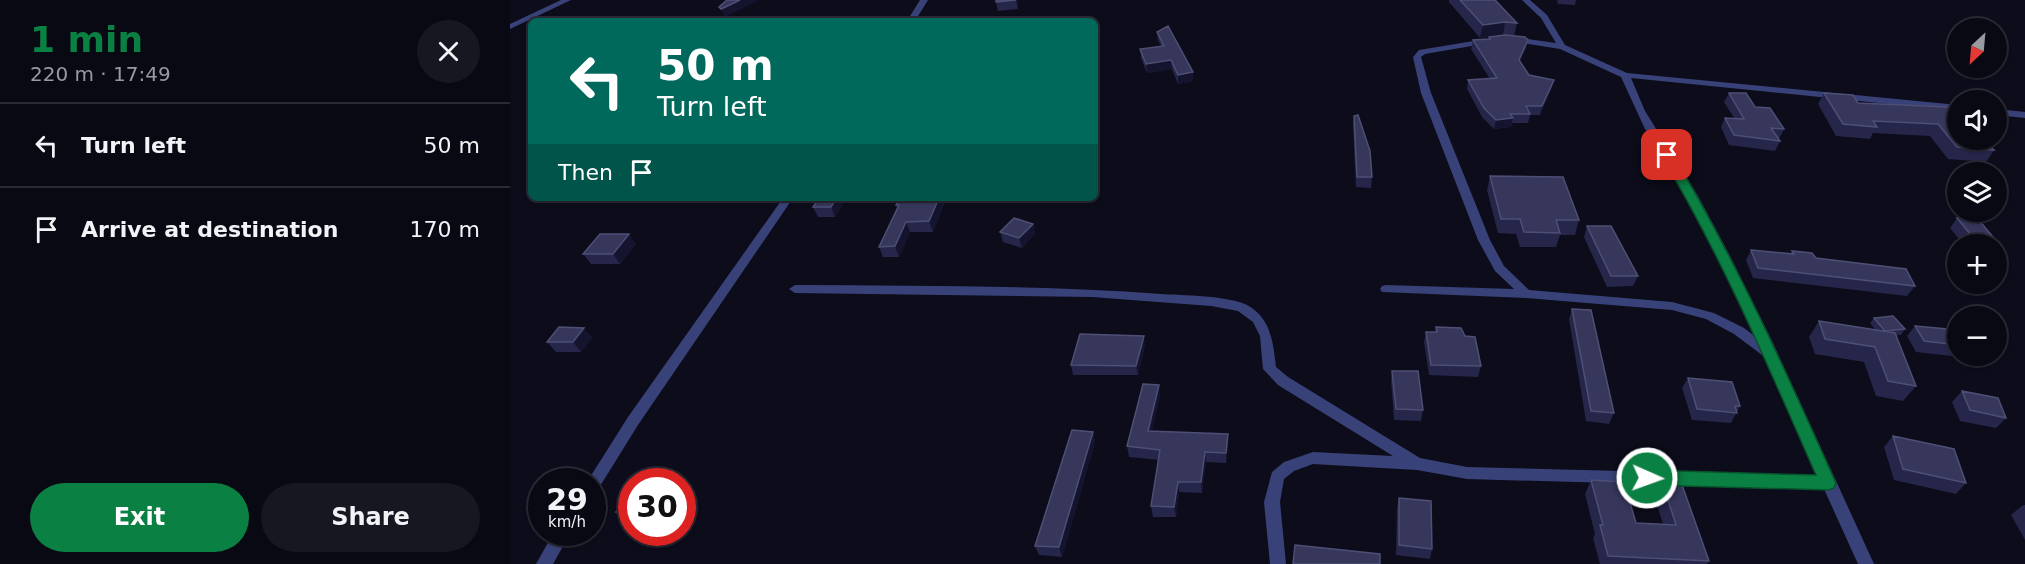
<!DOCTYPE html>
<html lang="en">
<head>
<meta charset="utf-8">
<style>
	body { margin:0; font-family:"DejaVu Sans",sans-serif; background:#171722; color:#f1f3f6; height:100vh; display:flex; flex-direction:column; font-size:22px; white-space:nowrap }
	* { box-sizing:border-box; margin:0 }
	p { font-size:20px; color:#999aa0 }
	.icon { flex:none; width:33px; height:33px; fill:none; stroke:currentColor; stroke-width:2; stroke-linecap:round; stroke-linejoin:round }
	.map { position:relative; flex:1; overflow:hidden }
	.sheet { display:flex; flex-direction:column; background:#090914; width:510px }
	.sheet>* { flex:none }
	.top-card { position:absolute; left:18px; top:18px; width:570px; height:183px; border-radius:9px; box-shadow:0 2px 4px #0004,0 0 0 2px #292a34; background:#00695c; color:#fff; overflow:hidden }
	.needle { width:39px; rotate:206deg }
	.buttons { position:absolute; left:1437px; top:18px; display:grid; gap:12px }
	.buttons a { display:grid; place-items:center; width:60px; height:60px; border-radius:50%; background:#090914; box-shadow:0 2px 4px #0004,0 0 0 2px #292a34; font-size:30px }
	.speed { position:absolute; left:18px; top:468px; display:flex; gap:12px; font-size:30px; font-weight:700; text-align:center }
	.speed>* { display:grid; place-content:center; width:78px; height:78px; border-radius:50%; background:#090914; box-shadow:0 2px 4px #0004,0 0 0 2px #292a34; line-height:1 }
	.speed small { font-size:15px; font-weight:400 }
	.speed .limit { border:9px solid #d22; background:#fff; color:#111 }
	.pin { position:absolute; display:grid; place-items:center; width:51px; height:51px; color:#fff; margin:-26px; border-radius:12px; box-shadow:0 3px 9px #0006 }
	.me { position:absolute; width:66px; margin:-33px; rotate:92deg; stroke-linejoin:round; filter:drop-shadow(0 0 4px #0008) }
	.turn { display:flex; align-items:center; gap:21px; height:126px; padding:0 30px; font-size:27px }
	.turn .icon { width:78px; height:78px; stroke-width:2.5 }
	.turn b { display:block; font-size:42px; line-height:51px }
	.then { display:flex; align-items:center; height:57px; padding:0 30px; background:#0003; gap:12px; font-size:22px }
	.round { display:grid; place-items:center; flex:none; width:63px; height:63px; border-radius:32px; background:#171722 }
	.summary { display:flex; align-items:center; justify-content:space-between; height:102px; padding:0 30px }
	h1 { font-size:36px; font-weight:700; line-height:45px; color:#0b8043 }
	.button { display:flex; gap:12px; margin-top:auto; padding:12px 30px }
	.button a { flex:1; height:69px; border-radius:36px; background:#0b8043; color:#fff; font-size:24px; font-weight:700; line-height:69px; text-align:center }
	.button a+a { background:#171722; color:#f1f3f6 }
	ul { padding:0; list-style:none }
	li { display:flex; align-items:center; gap:18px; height:84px; padding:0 30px; border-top:2px solid #292a34 }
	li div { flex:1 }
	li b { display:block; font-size:22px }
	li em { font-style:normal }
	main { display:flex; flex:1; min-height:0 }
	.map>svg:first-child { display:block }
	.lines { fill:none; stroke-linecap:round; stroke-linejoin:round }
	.minor { fill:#394278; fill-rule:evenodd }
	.wall { fill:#252649 }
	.shaded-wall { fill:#14142e }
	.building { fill:#37375c; stroke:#4e4f75; stroke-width:1.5 }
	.route { fill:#0b8043; stroke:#07532c; stroke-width:1.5 }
</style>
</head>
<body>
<main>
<section class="sheet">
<div class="summary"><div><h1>1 min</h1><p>220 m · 17:49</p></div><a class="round"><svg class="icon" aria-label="close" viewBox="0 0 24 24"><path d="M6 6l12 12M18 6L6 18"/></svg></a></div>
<ul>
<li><svg class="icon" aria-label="left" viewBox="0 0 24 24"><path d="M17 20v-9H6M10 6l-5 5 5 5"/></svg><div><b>Turn left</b></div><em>50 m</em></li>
<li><svg class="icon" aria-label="arrive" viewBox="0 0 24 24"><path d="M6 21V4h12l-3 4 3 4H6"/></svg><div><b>Arrive at destination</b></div><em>170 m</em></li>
</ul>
<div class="button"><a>Exit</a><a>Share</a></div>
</section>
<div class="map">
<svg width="1515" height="564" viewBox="0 0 1515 564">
	<rect width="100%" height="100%" fill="#0c0c1b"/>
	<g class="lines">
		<path class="minor" d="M51,0H61L0,29V24Z
			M410,0H418L405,21H397Z
			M1012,0H1020L1037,15L1055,45L1117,73L1448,105V111L1121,78L1135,111L1188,196L1220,256L1263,343L1364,564H1348L1314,489L957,479L907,470L803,464L784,471L774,479L770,502L776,564H760L754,502L762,472L774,462L803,452L883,456L768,385L753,369L750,336L743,322L728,311L701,306L582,297L285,293L279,289L285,285C407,286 529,285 651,294C670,295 721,296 737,305C761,318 763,342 766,367L778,377L910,458L957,467L1308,476L1256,358L1224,334L1196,319L1162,310L1016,298L872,292L870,289L872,286L876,285L1004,289L985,271L968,240L911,93L903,57L909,50L976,39L980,41L979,43L915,54L911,57L921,93L980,240L994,266L1019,290L1162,302L1204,313L1234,328L1247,338L1187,213L1135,129L1111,77L1050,49L1000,41L999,39L1003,37L1046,43L1031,18Z
			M1486,109L1515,112V118L1486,115Z
			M273,198H283L128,425L87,491L82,492V482H77L118,417Z
			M44,532H61L43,564H26Z"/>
	</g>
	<path class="wall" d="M508,0V9L488,11L486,2Z
		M939,0H985L1007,23L1004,36L1016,49L1010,61L1019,75L1044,80L1041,89L1030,115H1020L1018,123H1002L1001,127L984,129L972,117L957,89L958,80L980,79L961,49L963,40L978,39L979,37L993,35L970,38L939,2Z
		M1047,0H1066L1065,5L1048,4Z
		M647,32L683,81L668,84L662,69L637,73L631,58L630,49L651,46L648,40Z
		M1219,93L1245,107L1274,129L1269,139H1268L1270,141L1265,151L1219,145L1211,127L1215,118H1224L1214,102Z
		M1314,93L1348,103L1437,107L1484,150L1476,162L1438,159L1420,136L1363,133L1360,139L1326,136L1308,104Z
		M844,116L862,177L861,188L846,187L843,126Z
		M980,176L1069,220L1065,235H1050L1046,247H1010L1006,234L988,233L977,190Z
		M309,198H336L325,217H308L303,207Z
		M390,198H432L434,204L423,232H400L389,257H373L369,247L387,208L386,205Z
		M1447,218L1488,243L1486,244H1453L1440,228Z
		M523,224L525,234L512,248L493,242L490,232Z
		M1077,226L1128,276L1123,286L1097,287L1074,237Z
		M119,234L126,244L110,264H81L73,254Z
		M1241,250L1281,254L1282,251L1405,286L1397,296L1243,278L1236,260Z
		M1062,309L1104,413L1099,424L1076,421L1059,319Z
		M1364,318L1395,329L1391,335H1385L1406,386L1393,401L1366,396L1354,362L1305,354L1299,337L1309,321L1366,331L1360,323Z
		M1405,326L1448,330V356H1451L1450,357L1406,352L1397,336Z
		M926,327L971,366L968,377L919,375L914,342L916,332H925Z
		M74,328L82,338L71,352H46L37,342Z
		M635,345L628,375H563L561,365Z
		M882,371L913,410L911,421L884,420L881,381Z
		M1178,378L1230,406L1221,423L1182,420L1172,388Z
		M1452,391L1496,418L1486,428L1450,421L1442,402Z
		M650,395L642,431L718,444L716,463L696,462L692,493L669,492L666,517H643L641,506L649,460L619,457L617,446Z
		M583,432L585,442L552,557L529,555L525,546Z
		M1383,436L1456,483L1446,494L1384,480L1374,447Z
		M1081,480L1126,523L1153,524L1144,495L1152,481L1199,561L1197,564H1090L1083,538L1085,534L1075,494Z
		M122,493V523L116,522L106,512Z
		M889,498L922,549L920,559L886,555L887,508Z
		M1513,505H1515V540L1501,515Z"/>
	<path class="shaded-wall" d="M230,0H249L215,17L211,9Z
		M506,0H508V9Z
		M995,22L993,35L970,38L973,25Z
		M1018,40L1016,49L1007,68L1009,60Z
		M661,60L662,69L637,73L636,64Z
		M683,72V81L668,84V75Z
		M1044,80L1041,89L1030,115L1032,106Z
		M1003,118L1001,127L984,129L986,120Z
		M326,198H336L325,217L321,207Z
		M429,198H432L434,204L423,232L419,221Z
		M396,222L400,232L389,257L385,246Z
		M523,224L525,234L512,248L509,238Z
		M119,234L126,244L110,264L103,254Z
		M74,328L82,338L71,352L63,342Z
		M634,336L635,345L628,375L626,366Z
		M649,385L650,395L640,441L638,431Z
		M583,432L585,442L552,557L549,547Z
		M718,434V444L716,463V453Z
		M695,452L696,462L692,493L691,482Z
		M668,482L669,492L666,517L664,507Z"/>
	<path class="building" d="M217,0H230L211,9L209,7Z
		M486,0H506L486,2Z
		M950,0H985L1007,23L995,22L973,25Z
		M658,26L683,72L668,75L661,60L636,64L630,49L654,46L647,32Z
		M995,35L1015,37L1018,40L1009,60L1019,75L1044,80L1032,106H1016L1020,114H1000L1003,118L986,120L974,108L958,80L987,78L963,40L980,39L979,37Z
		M1219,93H1236L1245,107L1260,108L1274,129L1261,128L1270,141L1224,135L1215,118L1234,119Z
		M1314,93L1343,95L1348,103L1437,107L1448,110V140H1475L1484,150L1447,147L1428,124L1363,121L1367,127L1333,124Z
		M848,115L860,151L862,177H847L844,116Z
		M980,176L1053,177L1069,220H1046L1050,233L1014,232L1010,219H991Z
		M309,198H326L321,207H303Z
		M390,198H429L419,221L396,222L385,246L369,247L389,205H386Z
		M504,218L523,224L509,238L490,232Z
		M1447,218L1468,219L1488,243L1466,241Z
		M1077,226H1101L1128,276H1101Z
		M90,234H119L103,254H73Z
		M1241,250L1284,254L1282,251L1302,253L1306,258L1396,269L1405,286L1248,268Z
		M1062,309L1081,310L1104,413L1081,411Z
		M1383,316L1395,329L1375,331L1364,318Z
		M1309,321L1385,333L1406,386L1378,381L1365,347L1315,339Z
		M1405,326L1448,330V345L1414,341Z
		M49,327L74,328L63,342H37Z
		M926,327L951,328L955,336L965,337L971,366L921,365L916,332H927Z
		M570,334L634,336L626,366L561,365Z
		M882,371H908L913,410L886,409Z
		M1178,378L1222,382L1230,406H1225L1227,413L1187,409Z
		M633,384L649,385L638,431L718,434L716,453L695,452L691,482H668L664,507L641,506L650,450L617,446Z
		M1452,391L1488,398L1496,418L1460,410Z
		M562,430L583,432L549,547L525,546Z
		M1383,436L1444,449L1456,483L1393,469Z
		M133,480L145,482H131Z
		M1081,480L1114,482L1126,523L1166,525L1152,481L1171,482L1199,561L1098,556L1090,525H1093Z
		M122,493V515L106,512Z
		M889,498L921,501L922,549L889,545Z
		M785,545L870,554V564H783Z"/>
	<path class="route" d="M1157,152L1163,155C1226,260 1276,372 1326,483L1324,488L1318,490L1137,485L1131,483L1129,478L1131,473L1137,470L1306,475C1258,366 1212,257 1151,155Z"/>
</svg>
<div class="buttons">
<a><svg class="needle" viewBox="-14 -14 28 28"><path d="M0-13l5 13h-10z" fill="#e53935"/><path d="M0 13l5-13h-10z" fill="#999aa0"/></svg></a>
<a><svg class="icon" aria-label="sound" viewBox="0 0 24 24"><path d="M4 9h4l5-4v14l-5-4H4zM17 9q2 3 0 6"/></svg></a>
<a><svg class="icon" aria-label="layers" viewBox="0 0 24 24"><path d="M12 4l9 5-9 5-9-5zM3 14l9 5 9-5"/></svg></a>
<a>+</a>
<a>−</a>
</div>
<div class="speed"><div>29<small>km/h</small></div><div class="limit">30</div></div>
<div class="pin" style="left:1157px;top:155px;background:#d93025"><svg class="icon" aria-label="arrive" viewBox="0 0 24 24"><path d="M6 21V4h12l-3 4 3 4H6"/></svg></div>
<svg class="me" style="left:1137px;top:478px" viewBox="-20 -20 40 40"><circle r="17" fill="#0b8043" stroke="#fff" stroke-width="3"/><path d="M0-11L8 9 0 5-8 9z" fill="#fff"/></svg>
<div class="top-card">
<div class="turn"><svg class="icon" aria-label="left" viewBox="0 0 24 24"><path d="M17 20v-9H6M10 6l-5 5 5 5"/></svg><div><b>50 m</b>Turn left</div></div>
<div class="then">Then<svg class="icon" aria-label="arrive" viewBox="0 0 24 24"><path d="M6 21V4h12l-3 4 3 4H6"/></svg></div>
</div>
</div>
</main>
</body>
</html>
